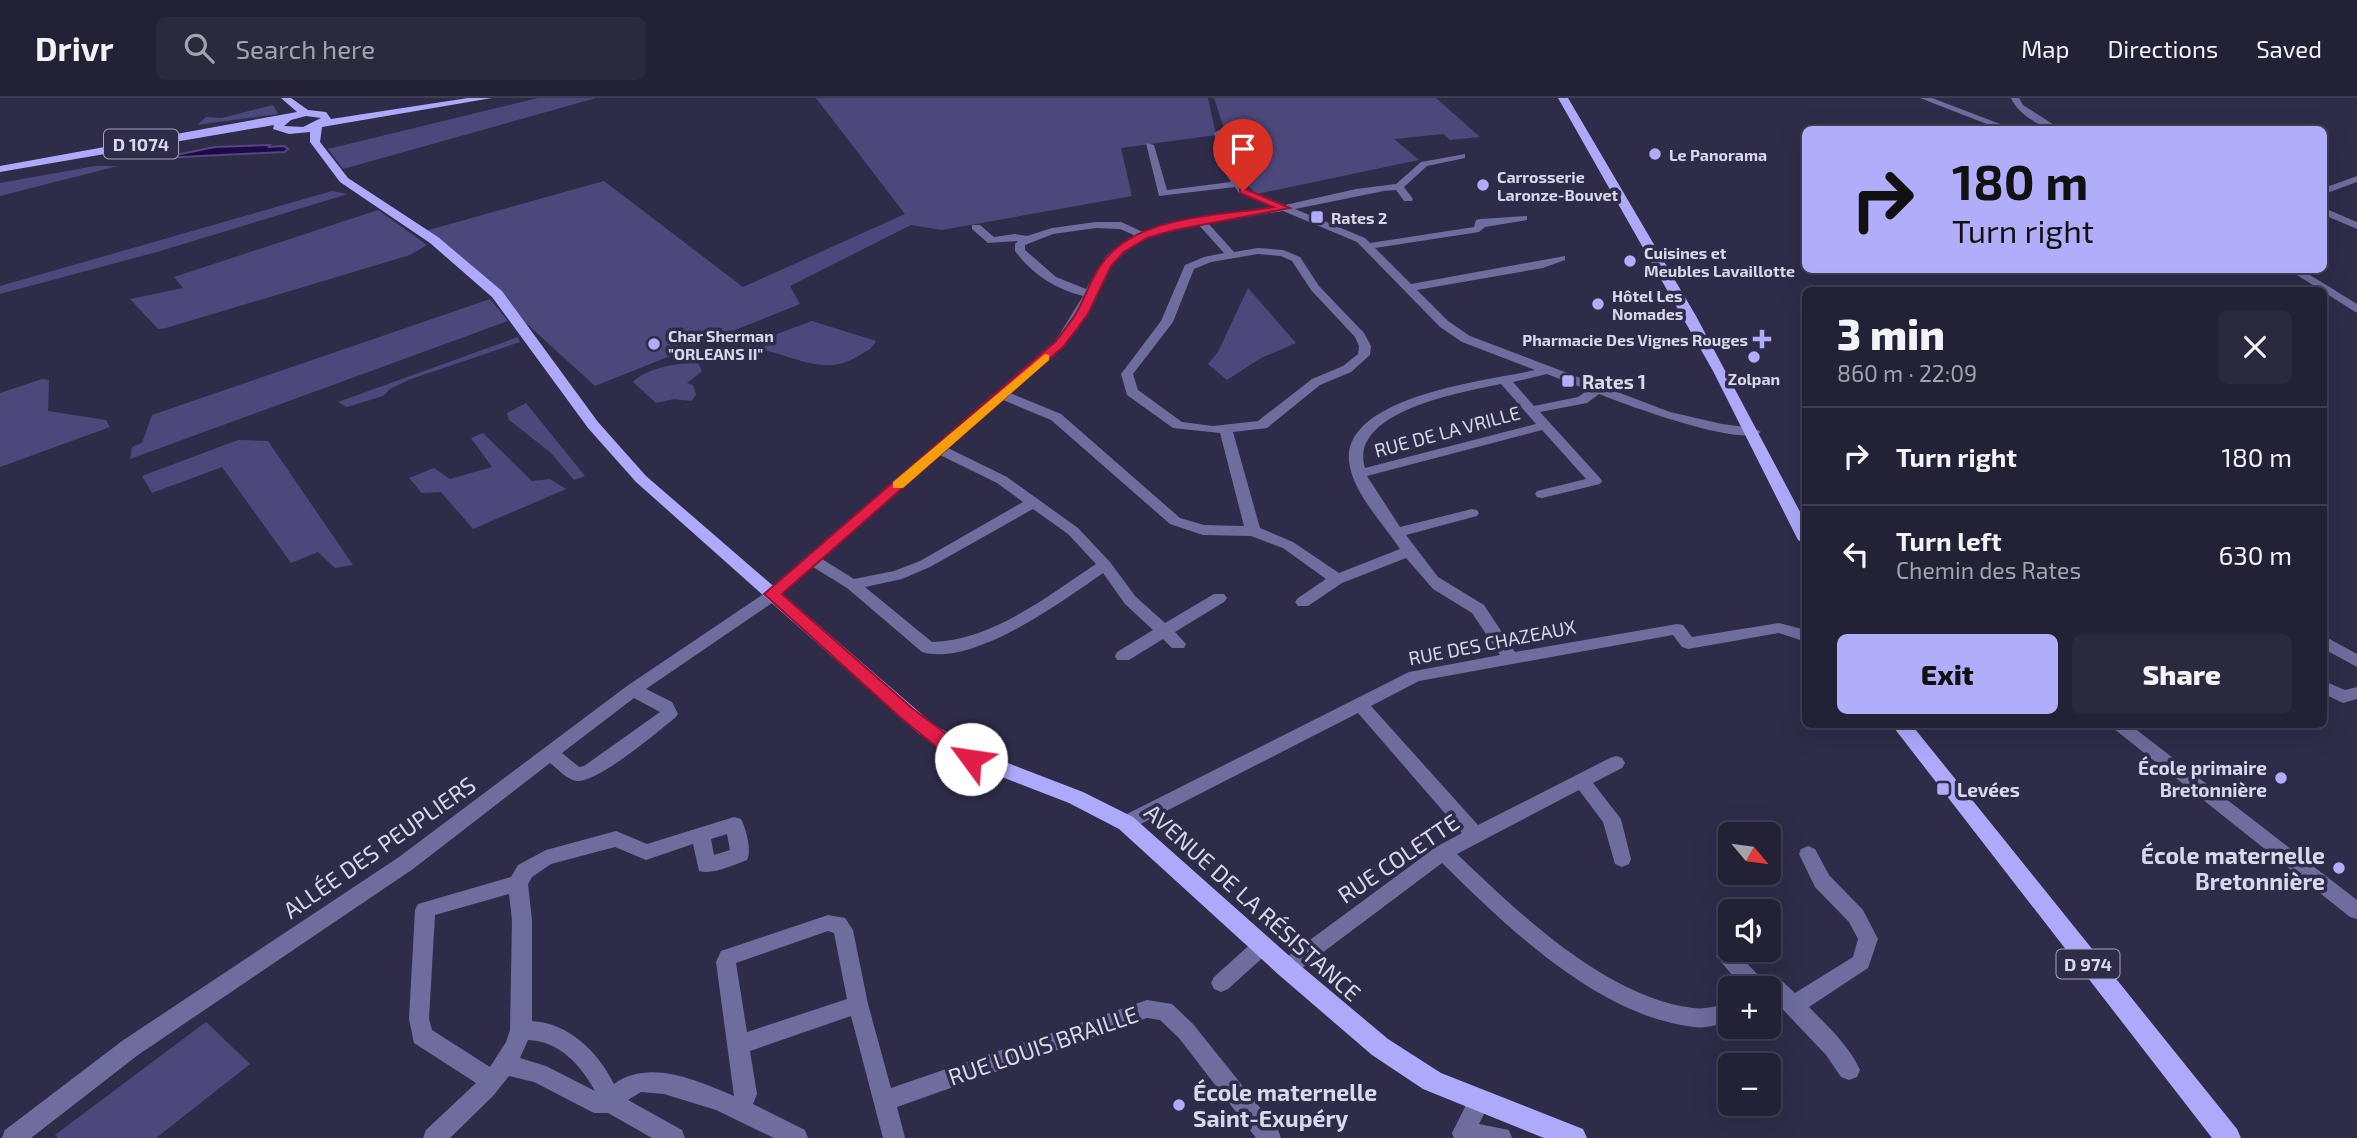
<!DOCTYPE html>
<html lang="en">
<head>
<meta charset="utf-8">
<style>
	body { margin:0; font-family:"Exo 2",sans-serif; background:#2a293e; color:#f1f3f6; height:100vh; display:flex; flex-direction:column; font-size:26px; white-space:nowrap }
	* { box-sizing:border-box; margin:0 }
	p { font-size:23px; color:#a2a3ad }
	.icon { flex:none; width:38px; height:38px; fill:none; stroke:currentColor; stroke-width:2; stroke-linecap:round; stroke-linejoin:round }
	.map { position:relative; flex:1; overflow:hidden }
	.sheet { position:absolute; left:1802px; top:189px; width:525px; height:441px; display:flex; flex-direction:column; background:#222136; border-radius:10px; box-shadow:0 7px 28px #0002,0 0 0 2px #3f3e51 }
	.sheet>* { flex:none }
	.guide { position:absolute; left:1802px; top:28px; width:525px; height:147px; border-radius:10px; box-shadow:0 7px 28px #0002,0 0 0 2px #3f3e51; background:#b2adfa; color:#111; overflow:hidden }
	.needle { width:46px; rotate:119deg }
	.tools { position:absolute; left:1718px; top:724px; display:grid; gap:14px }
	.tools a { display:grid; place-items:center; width:63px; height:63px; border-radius:10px; background:#222136; box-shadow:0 7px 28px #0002,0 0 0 2px #3f3e51; font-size:35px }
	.pin { position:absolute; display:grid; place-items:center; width:60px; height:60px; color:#fff; margin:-72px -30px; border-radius:50% 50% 50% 0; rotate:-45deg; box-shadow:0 0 7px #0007 }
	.pin .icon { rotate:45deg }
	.me { position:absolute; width:77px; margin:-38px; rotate:301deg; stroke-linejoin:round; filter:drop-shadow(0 0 5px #0008) }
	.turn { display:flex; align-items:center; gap:24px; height:147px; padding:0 35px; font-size:32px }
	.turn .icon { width:91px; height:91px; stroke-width:2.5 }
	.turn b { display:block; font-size:49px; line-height:60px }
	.round { display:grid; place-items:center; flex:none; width:74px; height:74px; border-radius:10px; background:#2a293e }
	.overview { display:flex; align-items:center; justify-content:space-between; height:119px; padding:0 35px }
	h1 { font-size:42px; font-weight:800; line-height:52px }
	.cta { display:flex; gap:14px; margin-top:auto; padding:14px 35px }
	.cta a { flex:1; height:80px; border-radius:10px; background:#b2adfa; color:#111; font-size:28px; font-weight:800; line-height:80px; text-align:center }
	.cta a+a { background:#2a293e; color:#f1f3f6 }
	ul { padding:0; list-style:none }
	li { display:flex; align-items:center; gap:21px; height:98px; padding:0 35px; border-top:2px solid #3f3e51 }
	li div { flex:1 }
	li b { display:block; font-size:26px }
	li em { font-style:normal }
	header { display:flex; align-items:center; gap:42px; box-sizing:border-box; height:98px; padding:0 35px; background:#222136; border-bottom:2px solid #3f3e51 }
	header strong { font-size:33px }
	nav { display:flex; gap:38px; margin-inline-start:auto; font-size:24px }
	.search { width:490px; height:63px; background:#2a293e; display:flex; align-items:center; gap:18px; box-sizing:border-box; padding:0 24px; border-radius:10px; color:#a2a3ad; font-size:26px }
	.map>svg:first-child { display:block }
	.green { fill:#4c487b }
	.water { fill:#1b094b; stroke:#54477b; stroke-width:2 }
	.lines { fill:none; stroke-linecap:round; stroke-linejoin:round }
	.minor { fill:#6f6c9e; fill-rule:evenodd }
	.major { fill:#aea9fb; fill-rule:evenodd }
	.route { fill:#e11d48; stroke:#92132f; stroke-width:2 }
	.slow { fill:#f59e0b }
	.poi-dot { fill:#b2adfa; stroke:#2e2c48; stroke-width:2.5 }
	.labels { text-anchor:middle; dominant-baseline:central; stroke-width:7; stroke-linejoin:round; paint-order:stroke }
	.far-poi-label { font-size:16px; font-weight:bold; fill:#d9d8eb; stroke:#2e2c48; text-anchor:start }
	.shield { fill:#2e2c48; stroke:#a6a4ba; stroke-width:2 }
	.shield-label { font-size:18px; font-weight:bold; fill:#d9d8eb }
	.poi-label { font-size:19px; font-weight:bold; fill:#d9d8eb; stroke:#2e2c48; text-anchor:start }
	.street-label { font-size:19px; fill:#d9d8eb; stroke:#2e2c48 }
	.near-street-label { font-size:23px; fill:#d9d8eb; stroke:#2e2c48 }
	.near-poi-label { font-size:23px; font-weight:bold; fill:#d9d8eb; stroke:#2e2c48; text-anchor:end }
</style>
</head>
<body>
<header>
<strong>Drivr</strong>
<div class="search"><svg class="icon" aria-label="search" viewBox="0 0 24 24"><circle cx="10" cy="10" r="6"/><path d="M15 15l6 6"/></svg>Search here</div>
<nav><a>Map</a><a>Directions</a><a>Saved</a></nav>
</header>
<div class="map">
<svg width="2357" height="1040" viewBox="0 0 2357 1040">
	<rect width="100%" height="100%" fill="#2e2c48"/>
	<path class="green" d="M538,0H596L343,71L328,51Z
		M816,0H1208L1216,37L1121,50L1132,98L942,132L911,127L790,188L800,206L595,288L425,133L604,83L743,189L905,116Z
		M1214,0H1436L1480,39L1450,42L1443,36L1394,41L1419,62L1257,96L1240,81Z
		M273,7L278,16L197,27L206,19L222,20Z
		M95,68H118L0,98V85Z
		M332,93L348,96L157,154L0,196V188Z
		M378,112L427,147L410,157L166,230L158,231L130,201L183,190L174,179Z
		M1248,190L1296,245L1261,260L1227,282L1208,266L1218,254Z
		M490,201L508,223L130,361L132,349L142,345L152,317Z
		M812,223L876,243C873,250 867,253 860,257C826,279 799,260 764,252C756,250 745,251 736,251Z
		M518,239L520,244L408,282L390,291L383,298L347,309L338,304Z
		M698,265L702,273L687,285L693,287L696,297L691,303L674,301L656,305L633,284C646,270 680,264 698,265Z
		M42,281L49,282L48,313L106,322L110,329L0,369V295Z
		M526,305L585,378L574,382L550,354L509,322L507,315Z
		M483,335L532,383L550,381L566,391L473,431L441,394L422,395L409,380L434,370L450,381L492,369L471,340Z
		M238,342L268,343L353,467L335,470L318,454L291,465L222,369L152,395L142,378Z
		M206,924L250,966L156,1040H58L55,1037Z"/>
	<path class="water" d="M270,47L269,49L284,48L288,51L284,54L161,60L215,49Z"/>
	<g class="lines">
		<path class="minor" d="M1920,0H1932L2016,32H2002Z
			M2011,0H2019L2023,7L2062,32C2044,32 2018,17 2011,0Z
			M1219,32L1224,35L1234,73L1247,91L1285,107L1356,91L1396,86L1421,64L1465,56V60L1427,68L1404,89L1413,101L1412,103H1404L1396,92L1384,93L1295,111L1365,140L1370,145L1474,129L1476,122L1480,121L1527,118V122L1485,129L1479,134L1375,150L1411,186L1565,158V162L1543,170L1417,192L1448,223L1470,238L1670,314L1722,326L1754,330L1761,334C1742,350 1624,306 1599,296L1587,305L1540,314L1600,380L1602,383L1600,386L1542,400L1537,399L1535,396L1537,393L1586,381L1542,332L1367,378L1400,429L1472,411L1477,412L1479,415L1477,418L1406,437L1438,479L1484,507L1515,554L1677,526L1683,527L1692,539L1779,525L1806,532V544L1779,535L1688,551L1682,549L1673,537L1419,583L1371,608L1478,727L1610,660L1616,658L1622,660L1625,665L1622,670L1593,685L1621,721L1631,761L1629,766L1622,769L1615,766L1603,724L1579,692L1457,756C1519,815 1605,899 1693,910C1705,912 1719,907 1731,905V924C1719,926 1705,931 1694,929C1598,918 1508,830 1442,765L1294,876L1287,879L1280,876L1277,870L1280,864L1436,749L1462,735L1358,615L1133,730L1126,732L1119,730L1117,725L1119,720L1409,574L1500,557L1472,515L1433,491L1406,460L1342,485L1308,508H1298L1295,504L1298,500L1326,481L1283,450L1251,438L1203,437L1170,426L1051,322L1003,302L948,350L1007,379L1078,430L1110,464L1135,498L1165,525L1214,496H1224L1227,500L1224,504L1175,534L1186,546L1184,550H1172L1163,541L1129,562H1117L1115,558L1117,554L1153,532L1125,506L1103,475C1063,503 973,569 922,554L847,490L813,469L772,505L646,591L672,604L678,616L675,620C656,635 599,684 577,683C567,682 558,671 550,665L413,771L138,957L31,1040H2L5,1032L122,943L399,759L627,588L762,497L1056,242L1083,198C1055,191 1032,176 1015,153V146L1018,143L988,145L972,131V127H980L994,139L1015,136L1027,138L1052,130L1096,124H1121L1143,134L1199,119L1272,109L1239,95L1235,89L1159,98L1146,45L1154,47L1167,92L1231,84L1224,73L1214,35ZM1283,113L1357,144L1440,229L1462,244L1535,272C1492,282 1343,297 1349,363C1352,394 1383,425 1400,451L1339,475L1293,444L1260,430L1233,334L1267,330L1320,287L1351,274L1370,257L1371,248L1364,235L1319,188L1300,159L1283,152L1258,150L1234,154L1207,124ZM1197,125L1224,155L1204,159L1185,167L1161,223L1121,276L1127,297L1173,330L1220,335L1244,428L1204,427L1180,420L1061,316L1010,295C1031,277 1057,259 1073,236C1085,220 1093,201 1101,185C1121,146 1156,134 1197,125ZM1096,130L1120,131L1134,137L1107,157L1086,191L1056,179L1025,152V147L1053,136ZM1258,156L1281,158L1292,163L1311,192L1355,239L1359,248L1358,256L1343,268L1312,281L1258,323L1213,328L1182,324L1138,292L1133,276L1173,224L1194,171L1211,164ZM1547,276L1588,292L1578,299L1534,308L1513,284ZM1501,286L1536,326L1365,370C1348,313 1463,294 1501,286ZM940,357L997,385L1023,404L920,463L894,473L854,481L822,461ZM1033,411L1068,436L1096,466C1046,499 993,542 932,544L865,489L902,481L930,469ZM634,600L660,614L584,668L579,669L562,655Z
			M2357,78V84L2324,96V90Z
			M2324,110L2357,124V131L2324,117Z
			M2289,172H2302L2357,206V215Z
			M2324,538L2357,556V569L2324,551Z
			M2324,583L2345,592L2357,589V601L2343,605L2324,596Z
			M2108,626H2129L2357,802V821L2350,819Z
			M734,719L741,721C746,731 752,752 747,762C733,767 713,777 699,773L693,746L646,762L615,749L551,766L532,779L528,786L532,822V923C569,925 598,954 614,986C649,960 698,983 734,998L716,864L721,853L828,817L845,820L853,832L868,906L891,990L1147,902L1172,906L1193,926L1278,1032L1281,1040H1256L1179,940L1160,922L1147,920L897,1009L905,1040H883L851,918L750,953L757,996L753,1006L805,1032L808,1040H774L716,1012L664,996L641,994L628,1002L682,1032L685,1040H652L608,1015H594L534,984L509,978L493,998L450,1040H423L426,1032L476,985L414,945L409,921L415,812L418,806L511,779L518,767L546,752L616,733L647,746ZM727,736L730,752L714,757L711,741ZM509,796L512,822L510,932L506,944L490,969L432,932L429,921L435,817ZM828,833L834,835L847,901L747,934L736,865ZM528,942C559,943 581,967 595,993L546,968L520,960Z
			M1808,748L1815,751L1829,777L1863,812L1878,841L1868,870L1809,909C1827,928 1849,947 1860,972L1857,979L1849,982L1841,979L1826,957L1772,900L1769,901V891H1744L1716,858L1719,852L1726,849L1734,852L1765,884L1775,880L1782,883L1795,895L1853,859L1858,841L1849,824L1815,789L1799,756L1801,751Z
			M1262,839L1269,842L1272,848L1269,854L1228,891L1221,894L1214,891L1211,885L1214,879L1255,842Z
			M1479,993L1487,997L1490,1004L1479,1026L1509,1032L1512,1040H1454L1452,1035L1471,997Z"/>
		<path class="major" d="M281,0H291L308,12L326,14L331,21L468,0H492L322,29L320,44L348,80L438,139L502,193L598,324L646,378L933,626L982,655L1083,694L1133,719L1295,863L1388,941L1441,975L1583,1031L1587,1040H1544L1423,991L1372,957L1279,877L1119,731L1069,705L968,666L919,636L636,384L588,330L492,199L430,145L340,84L310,44V34L289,36L273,31L274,27L0,74V68L297,14ZM306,18L321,20L303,29L284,28L291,22Z
			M1558,0H1568L1696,218L1806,425V447L1798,442L1713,273Z
			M1891,626H1911L2237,1031L2241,1040H2212Z"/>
	</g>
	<path class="route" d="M1243,90L1290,110L1175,132L1147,140L1124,154L1111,168L1088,216L1064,248L782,496L913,611L980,661L977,666H965L939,651L901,620L764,496L1056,243C1063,233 1072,223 1078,212C1086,197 1092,178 1103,164C1138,117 1219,118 1273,109L1240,95V91Z"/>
	<path class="slow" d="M1045,256L1049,257V262L903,390H893V384Z"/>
	<g class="poi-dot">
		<circle cx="1655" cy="56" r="7"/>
		<circle cx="1483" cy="87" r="7"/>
		<rect x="1310" y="112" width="14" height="14" rx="3.5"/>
		<circle cx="1630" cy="163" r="7"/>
		<circle cx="1598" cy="206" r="7"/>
		<path d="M1758.5 230.5h7v7h7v7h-7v7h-7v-7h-7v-7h7z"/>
		<circle cx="654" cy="246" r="7"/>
		<circle cx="1754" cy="259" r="7"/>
		<rect x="1561" y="276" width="14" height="14" rx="3.5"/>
		<circle cx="2281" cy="680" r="7"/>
		<rect x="1936" y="684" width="14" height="14" rx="3.5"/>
		<circle cx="2339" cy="770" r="7"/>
		<circle cx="1179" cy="1007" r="7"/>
	</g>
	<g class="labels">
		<g class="far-poi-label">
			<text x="1669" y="56">Le Panorama</text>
			<text x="1497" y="78">Carrosserie<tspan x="1497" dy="18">Laronze-Bouvet</tspan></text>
			<text x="1331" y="119">Rates 2</text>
			<text x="1644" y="154">Cuisines et<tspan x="1644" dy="18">Meubles Lavaillotte</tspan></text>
			<text x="1612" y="197">Hôtel Les<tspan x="1612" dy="18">Nomades</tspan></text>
			<text x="668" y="237">Char Sherman<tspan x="668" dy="18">"ORLEANS II"</tspan></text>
			<text x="1748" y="241" text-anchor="end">Pharmacie Des Vignes Rouges</text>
			<text x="1754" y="280" text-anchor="middle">Zolpan</text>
		</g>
		<g class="shield">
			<rect x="104" y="31.5" width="74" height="29" rx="5"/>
			<rect x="2056.5" y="851.5" width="63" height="29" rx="5"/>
		</g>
		<g class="shield-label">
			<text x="141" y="46">D 1074</text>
			<text x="2088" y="866">D 974</text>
		</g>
		<g class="poi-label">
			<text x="1582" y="283">Rates 1</text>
			<text x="2267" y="669" text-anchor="end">École primaire<tspan x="2267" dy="22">Bretonnière</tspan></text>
			<text x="1957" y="691">Levées</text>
		</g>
		<g class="street-label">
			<text transform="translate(1447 333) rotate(-15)">RUE DE LA VRILLE</text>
			<text transform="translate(1492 544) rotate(-11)">RUE DES CHAZEAUX</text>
		</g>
		<g class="near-street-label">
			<text transform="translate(379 749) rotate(-35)">ALLÉE DES PEUPLIERS</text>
			<text transform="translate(1398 760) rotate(-34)">RUE COLETTE</text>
			<text transform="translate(1253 804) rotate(42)">AVENUE DE LA RÉSISTANCE</text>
			<text transform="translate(1043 947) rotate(-19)">RUE LOUIS BRAILLE</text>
		</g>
		<g class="near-poi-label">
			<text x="2325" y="757">École maternelle<tspan x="2325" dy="26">Bretonnière</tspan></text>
			<text x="1193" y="994" text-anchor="start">École maternelle<tspan x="1193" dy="26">Saint-Exupéry</tspan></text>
		</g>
	</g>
</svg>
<div class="tools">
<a><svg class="needle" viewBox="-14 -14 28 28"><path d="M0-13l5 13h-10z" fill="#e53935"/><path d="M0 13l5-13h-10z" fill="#a2a3ad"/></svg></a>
<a><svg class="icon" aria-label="sound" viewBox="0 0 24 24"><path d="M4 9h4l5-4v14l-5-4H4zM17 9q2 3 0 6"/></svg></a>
<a>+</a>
<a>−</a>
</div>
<div class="pin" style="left:1243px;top:93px;background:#d93025"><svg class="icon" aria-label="arrive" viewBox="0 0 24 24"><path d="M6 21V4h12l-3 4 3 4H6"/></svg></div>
<svg class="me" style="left:971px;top:661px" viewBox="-20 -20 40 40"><circle r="19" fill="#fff"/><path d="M0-13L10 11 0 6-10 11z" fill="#e11d48"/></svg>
<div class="guide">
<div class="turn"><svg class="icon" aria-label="right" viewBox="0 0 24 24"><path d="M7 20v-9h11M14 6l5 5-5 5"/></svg><div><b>180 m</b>Turn right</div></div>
</div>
<section class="sheet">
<div class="overview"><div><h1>3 min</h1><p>860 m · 22:09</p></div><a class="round"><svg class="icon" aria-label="close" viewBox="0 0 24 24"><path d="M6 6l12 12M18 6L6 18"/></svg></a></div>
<ul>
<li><svg class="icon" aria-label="right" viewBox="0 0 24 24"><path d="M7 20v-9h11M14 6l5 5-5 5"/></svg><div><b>Turn right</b></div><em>180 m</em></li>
<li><svg class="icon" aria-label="left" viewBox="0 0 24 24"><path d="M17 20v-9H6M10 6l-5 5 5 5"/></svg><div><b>Turn left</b><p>Chemin des Rates</p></div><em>630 m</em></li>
</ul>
<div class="cta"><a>Exit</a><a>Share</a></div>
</section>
</div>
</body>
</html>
